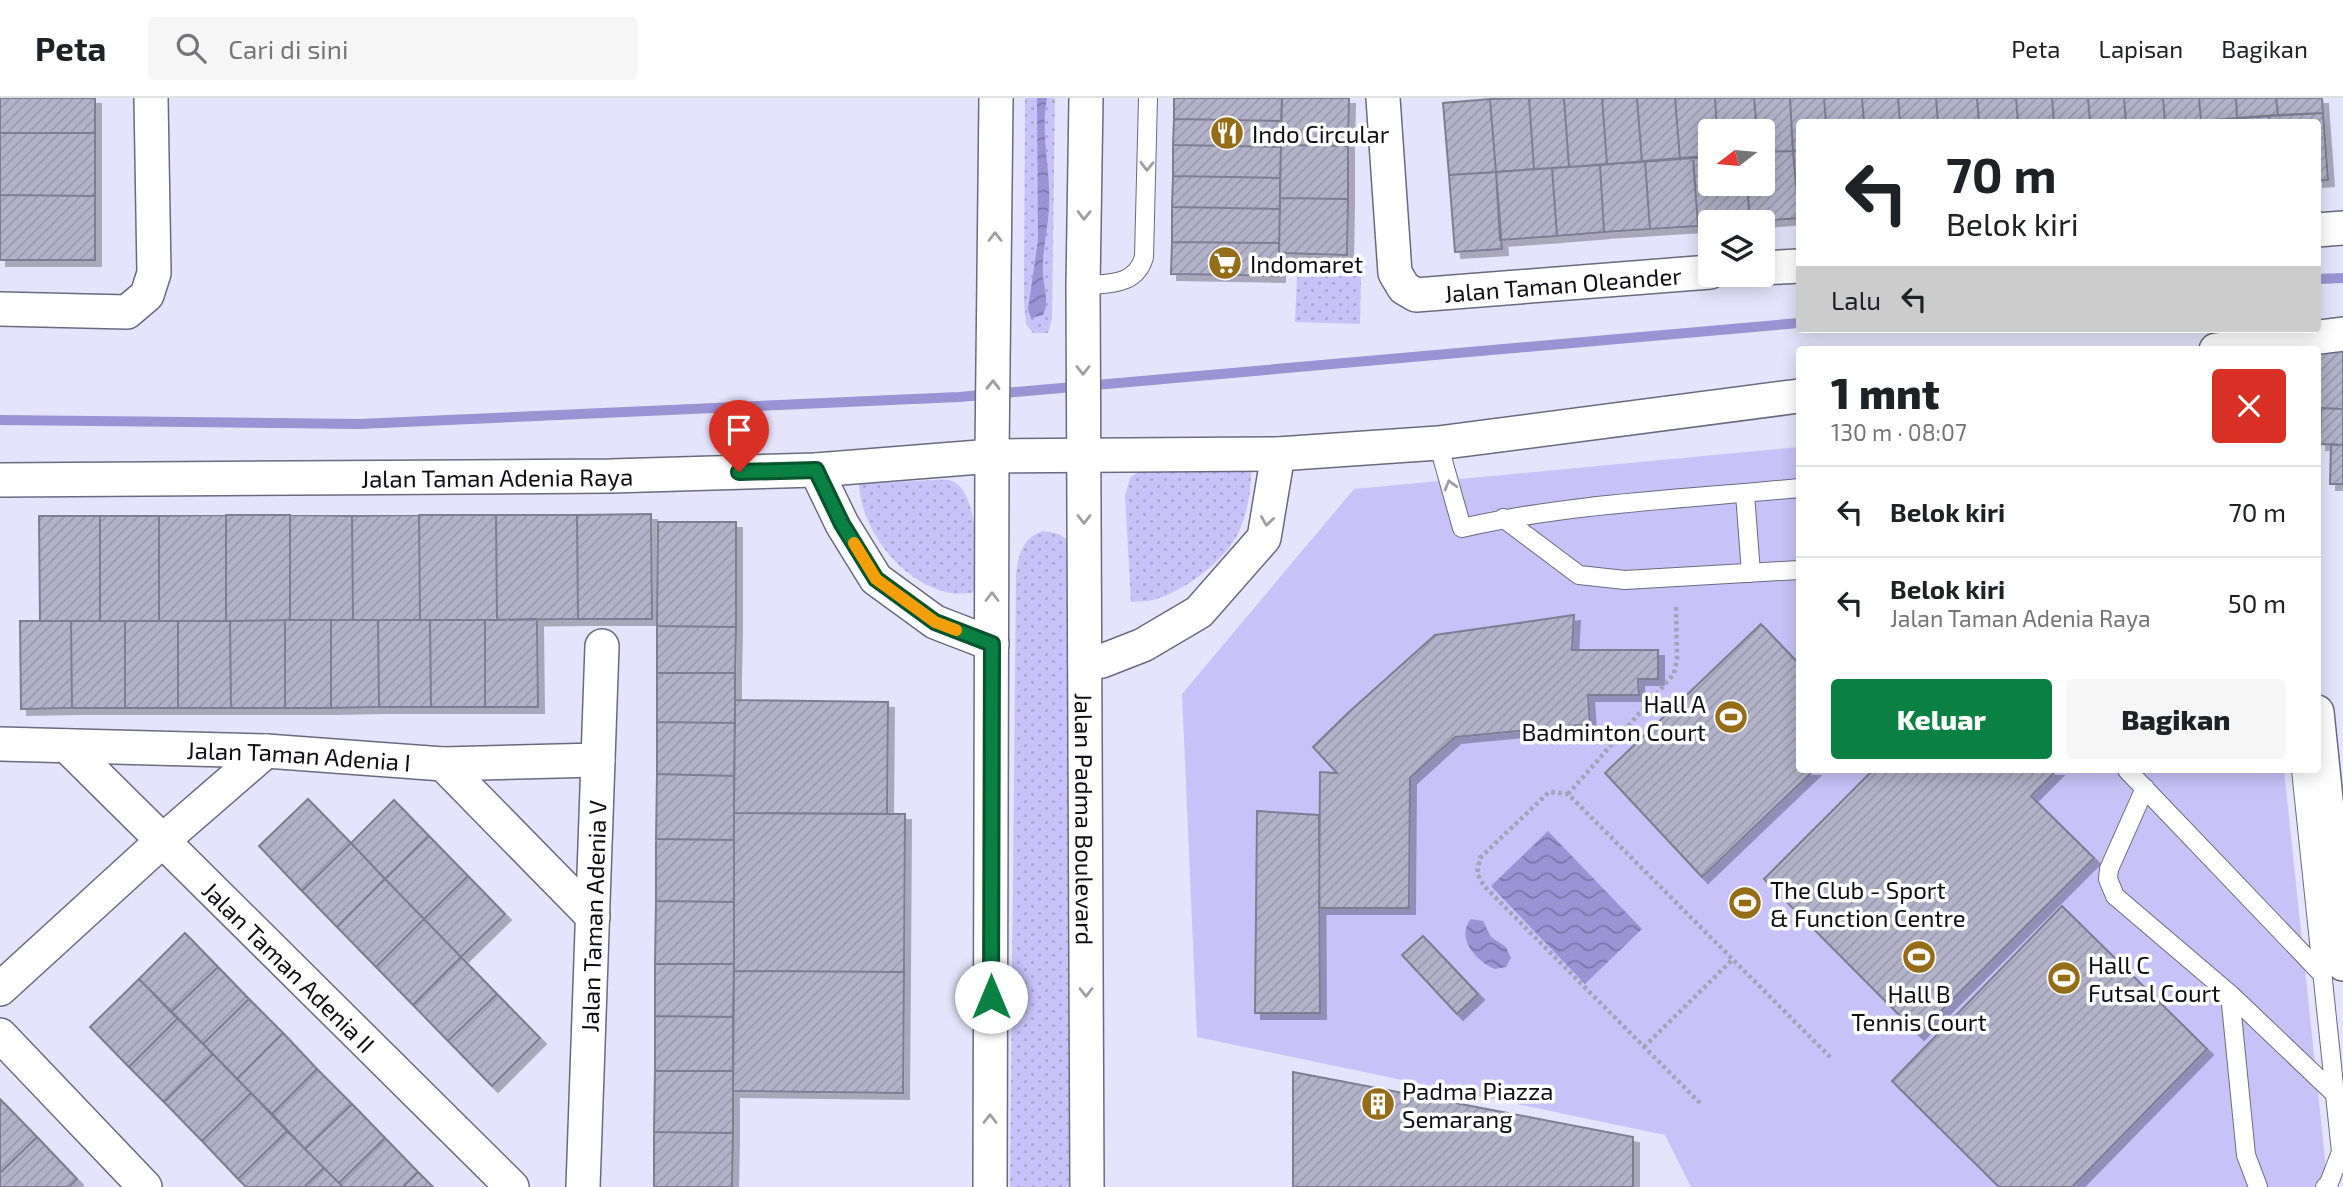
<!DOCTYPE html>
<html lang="id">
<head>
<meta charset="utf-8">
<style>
	body { margin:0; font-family:"Exo 2",sans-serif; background:#f6f6f6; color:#202124; height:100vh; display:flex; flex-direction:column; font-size:26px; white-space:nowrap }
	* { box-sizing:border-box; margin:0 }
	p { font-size:23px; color:#757577 }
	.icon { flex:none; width:38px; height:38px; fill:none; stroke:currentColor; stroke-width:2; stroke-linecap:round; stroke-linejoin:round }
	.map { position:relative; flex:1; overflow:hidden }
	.drawer { position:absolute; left:1796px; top:248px; width:525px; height:427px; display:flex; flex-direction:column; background:#fff; border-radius:7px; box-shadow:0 4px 18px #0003 }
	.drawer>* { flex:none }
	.guide { position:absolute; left:1796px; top:21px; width:525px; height:214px; border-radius:7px; box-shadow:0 4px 18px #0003; background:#fff; color:#202124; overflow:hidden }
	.needle { width:46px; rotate:254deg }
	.controls { position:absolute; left:1698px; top:21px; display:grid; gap:14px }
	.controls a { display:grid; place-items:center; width:77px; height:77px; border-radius:7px; background:#fff; box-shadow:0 4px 18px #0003; font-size:35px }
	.pin { position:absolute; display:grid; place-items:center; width:60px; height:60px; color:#fff; margin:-72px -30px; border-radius:50% 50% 50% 0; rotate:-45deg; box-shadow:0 0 7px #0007 }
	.pin .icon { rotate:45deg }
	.me { position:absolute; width:77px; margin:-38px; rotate:0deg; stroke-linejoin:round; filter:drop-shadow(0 0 5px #0008) }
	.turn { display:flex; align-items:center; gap:24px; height:147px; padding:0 35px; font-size:32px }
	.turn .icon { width:91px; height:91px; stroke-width:2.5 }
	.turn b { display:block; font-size:49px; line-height:60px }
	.then { display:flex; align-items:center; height:66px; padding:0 35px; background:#0003; gap:14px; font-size:26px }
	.round { display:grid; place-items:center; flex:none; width:74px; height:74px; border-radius:7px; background:#f6f6f6 }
	.head { display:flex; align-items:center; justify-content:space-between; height:119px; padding:0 35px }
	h1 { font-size:42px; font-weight:800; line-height:52px }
	.cta { display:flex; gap:14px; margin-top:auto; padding:14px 35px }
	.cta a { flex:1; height:80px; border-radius:7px; background:#0b8043; color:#fff; font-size:28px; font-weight:800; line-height:80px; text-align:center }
	.cta a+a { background:#f6f6f6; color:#202124 }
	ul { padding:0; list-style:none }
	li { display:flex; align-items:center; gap:21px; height:91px; padding:0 35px; border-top:2px solid #e0e0e0 }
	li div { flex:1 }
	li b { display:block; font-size:26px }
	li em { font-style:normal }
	header { display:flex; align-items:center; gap:42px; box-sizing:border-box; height:98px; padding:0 35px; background:#fff; border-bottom:2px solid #e0e0e0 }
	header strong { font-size:33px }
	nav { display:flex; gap:38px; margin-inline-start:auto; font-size:24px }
	.search { width:490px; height:63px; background:#f6f6f6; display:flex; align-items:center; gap:18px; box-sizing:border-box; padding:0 24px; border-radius:7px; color:#757577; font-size:26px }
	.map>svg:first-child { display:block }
	.green { fill:url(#green-dots) }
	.pitch { fill:#c9c2f9 }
	.water { fill:url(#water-waves) }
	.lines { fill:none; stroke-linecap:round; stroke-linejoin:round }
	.stream { stroke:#9c93d4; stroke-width:10 }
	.building { fill:url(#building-hatch); stroke:#7f7d92; stroke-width:2; filter:url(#shadow) }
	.service-casing { stroke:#6b697e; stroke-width:20 }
	.minor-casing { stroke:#6b697e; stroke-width:36 }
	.path { stroke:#a4a2b5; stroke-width:4.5; stroke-dasharray:3.5 3.5; stroke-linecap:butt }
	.service { stroke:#fff; stroke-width:18 }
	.minor { stroke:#fff; stroke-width:33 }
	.oneway { stroke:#9f9fa1 }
	.route-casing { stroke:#07532c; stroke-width:18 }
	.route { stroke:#0b8043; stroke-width:12 }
	.slow { stroke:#f59e0b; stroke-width:12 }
	.labels { text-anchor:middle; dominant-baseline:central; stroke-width:7; stroke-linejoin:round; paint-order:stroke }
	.poi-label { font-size:24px; fill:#0e0e15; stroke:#fff; text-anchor:start }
	.street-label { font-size:24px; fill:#0e0e15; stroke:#fff }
</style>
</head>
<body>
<header>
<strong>Peta</strong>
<div class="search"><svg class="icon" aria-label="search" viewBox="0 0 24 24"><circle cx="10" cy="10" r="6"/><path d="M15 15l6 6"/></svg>Cari di sini</div>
<nav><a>Peta</a><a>Lapisan</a><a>Bagikan</a></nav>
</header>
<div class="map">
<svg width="2343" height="1089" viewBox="0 0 2343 1089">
	<defs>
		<pattern id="green-dots" width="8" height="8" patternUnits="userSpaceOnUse" patternTransform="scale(1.75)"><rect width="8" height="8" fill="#c9c2f9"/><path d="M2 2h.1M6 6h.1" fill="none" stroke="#aba6d5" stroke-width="1.8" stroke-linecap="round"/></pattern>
		<pattern id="water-waves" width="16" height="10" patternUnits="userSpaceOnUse" patternTransform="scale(1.75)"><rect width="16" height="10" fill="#9c93d4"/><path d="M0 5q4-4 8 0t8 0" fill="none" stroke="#7e76ab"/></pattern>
		<pattern id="building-hatch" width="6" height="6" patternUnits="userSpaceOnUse" patternTransform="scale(1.75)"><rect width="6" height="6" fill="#b4b2c9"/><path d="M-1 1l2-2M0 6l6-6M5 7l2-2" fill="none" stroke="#9a98ac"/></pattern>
		<filter id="shadow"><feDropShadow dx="6" dy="6" stdDeviation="0" flood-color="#0004"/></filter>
	</defs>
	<rect width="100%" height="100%" fill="#e6e4fc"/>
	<path class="green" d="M1025,0H1055L1052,221L1048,235H1033L1026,226L1024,204Z
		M1361,178L1360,226L1295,224L1297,179Z
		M1252,361C1251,385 1250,409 1240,431C1228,461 1184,494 1153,502C1146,504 1138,503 1131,504L1125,398L1130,380L1147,366Z
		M936,382C940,382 948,381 952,383C980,395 977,468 979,494C968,495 956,497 946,494C901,483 861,432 859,386Z
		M1043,433L1059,436L1073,446L1071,1089H1010L1016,476C1019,456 1022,440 1043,433Z"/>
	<path class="pitch" d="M1799,349V672H2284L2328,1089H1691L1665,1037L1197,939L1182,596L1354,391Z"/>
	<path class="water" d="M1037,0H1047C1040,36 1051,72 1049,109C1048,131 1042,152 1043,175C1043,189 1050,203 1043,217L1031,220L1028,211L1038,142Z
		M1548,733L1642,831L1585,886L1491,788Z
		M1471,821L1483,823L1491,839L1506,849L1511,860L1506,869L1495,871C1477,864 1455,840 1471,821Z"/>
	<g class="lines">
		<path class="stream" d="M2317,181L2343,180
			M0,322L359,326L959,299L1799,225"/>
	</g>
	<path class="building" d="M0,0H95V35H0Z
		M1174,0H1282L1281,23L1174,21Z
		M1282,0H1349L1348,48L1281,47Z
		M1529,0H1564L1569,69L1534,71Z
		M1529,0L1534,71L1496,74L1490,1Z
		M1564,0H1602L1607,66L1569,69Z
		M1602,0H1637L1642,64L1607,66Z
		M1637,0H1675L1680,61L1642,64Z
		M1675,0H1715L1717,33H1710V59L1680,61Z
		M1715,0H1754L1757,33H1717Z
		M1754,0H1790L1793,53L1762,54V33H1757Z
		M1790,0H1824L1826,24H1799V52L1793,53Z
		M1824,0H1862L1864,24H1826Z
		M1862,0H1898L1900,24H1864Z
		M1898,0H1936L1938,24H1900Z
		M1936,0H1977L1979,24H1938Z
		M1977,0H2016L2018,24H1979Z
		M2016,0H2052L2054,24H2018Z
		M2052,0H2088L2090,24H2054Z
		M2088,0H2124L2126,24H2090Z
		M2124,0H2163L2165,24H2126Z
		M2163,0H2199L2201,23L2165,24Z
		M2199,0H2236L2237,20L2201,23Z
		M2236,0H2276L2278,17L2237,20Z
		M2276,0H2322L2323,15L2278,17Z
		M1490,1L1496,74L1449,77L1443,5Z
		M2323,15L2328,82L2317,83V24H2270L2269,18Z
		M2269,18L2270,24H2216V22Z
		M1174,21L1281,23V49L1173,47Z
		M0,35H95V98L0,97Z
		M1173,47L1281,49L1280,80L1173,78Z
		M1281,47L1348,48V101L1280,100Z
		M1799,52V120L1793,53Z
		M1793,53L1799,120L1750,124L1747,86H1762V54Z
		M1693,59H1710V86H1747L1750,124H1710V127L1698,128Z
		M1693,59L1698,128L1650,131L1645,63Z
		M1645,63L1650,131L1604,134L1600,67Z
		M1600,67L1604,134L1557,138L1552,70Z
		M1552,70L1557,138L1500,142L1496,74Z
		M1496,74L1502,151L1455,154L1449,77Z
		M1173,78L1280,80V111L1172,109Z
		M0,97L95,98V162H0Z
		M1280,100L1348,101L1347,157L1279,155Z
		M1172,109L1280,111L1279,145L1172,144Z
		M1172,144L1279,145V178L1171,176Z
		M2317,253H2343V311L2317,310Z
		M2321,310L2343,311V347L2320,346Z
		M2331,346L2343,347V386H2330Z
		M651,416L652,521H578L577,417Z
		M226,417H290V522L226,523Z
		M226,417V523H159V418Z
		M290,417L352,418L353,522H290Z
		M419,417H496L497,522H420Z
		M419,417L420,522H353L352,418Z
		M496,417H577L578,521L497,522Z
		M39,418H100V523H40Z
		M100,418H159V523H100Z
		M658,424H736V529L657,528Z
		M1574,517L1572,552H1658V581H1638L1639,597H1588L1590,626L1455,639L1410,680L1409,810H1319L1320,674L1337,675L1313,649L1349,614L1435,537Z
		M537,521L538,609H485V522Z
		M285,522H331V610H285Z
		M285,522V610H231L230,523Z
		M331,522H378L379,609L331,610Z
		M378,522H430L431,609H379Z
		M430,522H485V609H431Z
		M20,523H71L72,610L21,611Z
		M71,523H125V610H72Z
		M125,523H178V610H125Z
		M178,523H230L231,610H178Z
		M1761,526L1799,566V672H1814L1702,779L1605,675Z
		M657,528L736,529L735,575H657Z
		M657,575H735V625L657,624Z
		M735,602L888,604L887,716L734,715Z
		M657,624L735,625L734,678L657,676Z
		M1873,672H2057L2031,698L2094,760L1918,936L1764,781Z
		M657,676L734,678V742L656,741Z
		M308,701L351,745L302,793L259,748Z
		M394,702L429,738L385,781L351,745Z
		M1257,713L1319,717L1320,915H1255Z
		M734,715L905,716L904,874L734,873Z
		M429,738L468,778L424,821L385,781Z
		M656,741L734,742V804L656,803Z
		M351,745L385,781L337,829L302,793Z
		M468,778L505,816L461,859L424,821Z
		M385,781L424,821L376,869L337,829Z
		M656,803L734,804V866H655Z
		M2062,808L2207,951L2072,1089H1999L1892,983Z
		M424,821L461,859L413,907L376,869Z
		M185,835L218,869L171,914L139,881Z
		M1423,838L1478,896L1457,916L1402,857Z
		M461,859L497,896L448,943L413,907Z
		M655,866H734L733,919L655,918Z
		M218,869L249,901L203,946L171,914Z
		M734,873L904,874L903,995L733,993Z
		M139,881L178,920L129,969L90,929Z
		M497,896L540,940L492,988L448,943Z
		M249,901L283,935L237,981L203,946Z
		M655,918L733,919V973H655Z
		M178,920L213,956L164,1004L129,969Z
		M283,935L317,971L272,1016L237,981Z
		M213,956L251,995L202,1043L164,1004Z
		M317,971L352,1006L305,1051L272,1016Z
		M655,973H733V1035L654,1034Z
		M1293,974L1633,1039V1089H1293Z
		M251,995L287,1033L238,1081L202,1043Z
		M0,1001L37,1039L0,1075Z
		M352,1006L385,1040L339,1085L305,1051Z
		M287,1033L324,1070L304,1089H246L238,1081Z
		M654,1034L733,1035L732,1089H654Z
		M37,1039L77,1081L69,1089H0V1075Z
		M385,1040L418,1074L403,1089H343L339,1085Z
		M324,1070L343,1089H304Z
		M418,1074L433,1089H403Z"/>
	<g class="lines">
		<g class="service-casing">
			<path id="service" d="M1083,188C1108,185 1136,188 1144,159L1148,0
				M1438,345L1462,430C1571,405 1688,401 1799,390
				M1745,396L1751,475
				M1503,420L1579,477L1625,482L1799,472
				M2127,672L2323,877
				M2301,672L2341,1054L2329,1085L2325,1089
				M2145,690L2109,771L2108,781L2115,798L2230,896L2337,998
				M2230,896L2246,1057L2258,1089"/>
		</g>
		<g class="minor-casing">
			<g id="minor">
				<path id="s1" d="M1086,0L1083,188L1087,1089"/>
				<path id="s2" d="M1383,0L1395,175L1404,190L1416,197L1710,174"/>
				<path d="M2317,132L2343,130"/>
				<path d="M1762,170L1799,168"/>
				<path d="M0,211L127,214L147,197L154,175L151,0"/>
				<path d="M2216,252L2343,236"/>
				<path d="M816,372L842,426L876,481L935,524L992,546"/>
				<path id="s3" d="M0,382L611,378L816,372L992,358L1278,356L1438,345L1799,298"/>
				<path d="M1085,565L1102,563L1143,547L1199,514L1264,440L1278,356"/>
				<path d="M2317,614L2343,866"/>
				<path id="s4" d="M0,646L266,653L443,666L598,662"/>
				<path id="s5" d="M67,648L512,1089"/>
				<path d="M443,666L593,819"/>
				<path d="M0,891L161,744L266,653"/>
				<path d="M0,937L145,1089"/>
				<path id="s6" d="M583,1089L602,548"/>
				<path d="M990,1089L992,355L996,0"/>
			</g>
		</g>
		<path class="path" d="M1568,696L1674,576L1677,561L1676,506
			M1644,949L1733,861
			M1700,1005L1484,788L1477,775L1480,760L1549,694L1568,696L1830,959"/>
		<use href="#service" class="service"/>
		<use href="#minor" class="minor"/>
	</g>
	<defs><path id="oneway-chevron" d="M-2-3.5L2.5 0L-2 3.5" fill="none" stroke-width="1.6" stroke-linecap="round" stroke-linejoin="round" transform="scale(1.75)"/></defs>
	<g class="oneway">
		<use href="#oneway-chevron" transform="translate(1147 68) rotate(91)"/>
		<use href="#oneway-chevron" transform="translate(1084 117) rotate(91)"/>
		<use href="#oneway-chevron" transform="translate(995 139) rotate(-90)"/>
		<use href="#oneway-chevron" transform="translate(1083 272) rotate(90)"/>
		<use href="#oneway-chevron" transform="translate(993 287) rotate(-89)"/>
		<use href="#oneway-chevron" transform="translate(1450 387) rotate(-106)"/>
		<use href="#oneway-chevron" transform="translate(1084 421) rotate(90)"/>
		<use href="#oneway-chevron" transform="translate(1267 423) rotate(99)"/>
		<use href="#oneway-chevron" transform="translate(992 499) rotate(-90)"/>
		<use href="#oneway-chevron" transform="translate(1086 894) rotate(90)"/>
		<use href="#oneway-chevron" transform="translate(990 1021) rotate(-90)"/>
	</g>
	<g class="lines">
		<g class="route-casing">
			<path id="route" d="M739,374L816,372L842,426L876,481L935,524L992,546L991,899"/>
		</g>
		<use href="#route" class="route"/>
		<path class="slow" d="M854,445L876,481L935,524L956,532"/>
	</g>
	<defs>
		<g id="restaurant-disc" transform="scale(1.75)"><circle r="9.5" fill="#956c17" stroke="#fff"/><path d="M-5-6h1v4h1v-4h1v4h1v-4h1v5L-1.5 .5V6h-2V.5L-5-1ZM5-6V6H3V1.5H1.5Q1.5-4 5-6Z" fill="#fff"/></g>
		<g id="supermarket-disc" transform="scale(1.75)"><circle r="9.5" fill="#956c17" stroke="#fff"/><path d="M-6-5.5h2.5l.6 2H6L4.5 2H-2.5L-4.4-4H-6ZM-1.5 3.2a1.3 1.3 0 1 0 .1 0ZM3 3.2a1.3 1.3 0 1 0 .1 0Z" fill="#fff"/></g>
		<g id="stadium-disc" transform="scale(1.75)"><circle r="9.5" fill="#956c17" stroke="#fff"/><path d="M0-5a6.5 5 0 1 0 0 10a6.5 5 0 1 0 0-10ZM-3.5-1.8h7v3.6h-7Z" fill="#fff"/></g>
		<g id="building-disc" transform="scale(1.75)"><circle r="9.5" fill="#956c17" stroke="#fff"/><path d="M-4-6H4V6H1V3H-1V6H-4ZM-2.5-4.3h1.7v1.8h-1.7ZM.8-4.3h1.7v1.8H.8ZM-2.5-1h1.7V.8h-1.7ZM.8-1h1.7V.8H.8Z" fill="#fff"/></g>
	</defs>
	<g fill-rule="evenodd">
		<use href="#restaurant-disc" x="1227" y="35"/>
		<use href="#supermarket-disc" x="1225" y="165"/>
		<use href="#stadium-disc" x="1731" y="619"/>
		<use href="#stadium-disc" x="1745" y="805"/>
		<use href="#stadium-disc" x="1919" y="859"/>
		<use href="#stadium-disc" x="2064" y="880"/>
		<use href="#building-disc" x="1378" y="1006"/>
	</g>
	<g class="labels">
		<g class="poi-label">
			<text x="1252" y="35">Indo Circular</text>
			<text x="1250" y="165">Indomaret</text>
			<text x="1706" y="605" text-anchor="end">Hall A<tspan x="1706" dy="28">Badminton Court</tspan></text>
			<text x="1770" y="791">The Club - Sport<tspan x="1770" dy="28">&amp; Function Centre</tspan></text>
			<text x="2088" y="866">Hall C<tspan x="2088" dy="28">Futsal Court</tspan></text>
			<text x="1919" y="895" text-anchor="middle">Hall B<tspan x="1919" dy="28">Tennis Court</tspan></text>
			<text x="1402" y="992">Padma Piazza<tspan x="1402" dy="28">Semarang</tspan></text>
		</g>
		<g class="street-label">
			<text stroke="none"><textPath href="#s2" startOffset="354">Jalan Taman Oleander</textPath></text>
			<text stroke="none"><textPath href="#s3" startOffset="497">Jalan Taman Adenia Raya</textPath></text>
			<text stroke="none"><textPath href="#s4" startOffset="299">Jalan Taman Adenia I</textPath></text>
			<text stroke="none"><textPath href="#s1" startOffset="721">Jalan Padma Boulevard</textPath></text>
			<text stroke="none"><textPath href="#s6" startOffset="271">Jalan Taman Adenia V</textPath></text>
			<text stroke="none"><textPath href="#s5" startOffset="313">Jalan Taman Adenia II</textPath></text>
		</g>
	</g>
</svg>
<div class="controls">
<a><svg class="needle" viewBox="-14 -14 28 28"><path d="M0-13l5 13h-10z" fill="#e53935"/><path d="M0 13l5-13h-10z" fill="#757577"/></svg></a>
<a><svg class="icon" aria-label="layers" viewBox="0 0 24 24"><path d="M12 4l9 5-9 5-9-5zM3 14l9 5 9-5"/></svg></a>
</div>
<div class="pin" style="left:739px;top:374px;background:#d93025"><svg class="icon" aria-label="arrive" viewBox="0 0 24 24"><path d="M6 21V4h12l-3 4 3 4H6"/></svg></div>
<svg class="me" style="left:991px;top:899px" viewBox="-20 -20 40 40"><circle r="19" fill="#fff"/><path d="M0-13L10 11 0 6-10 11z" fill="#0b8043"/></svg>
<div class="guide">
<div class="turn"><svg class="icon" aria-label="left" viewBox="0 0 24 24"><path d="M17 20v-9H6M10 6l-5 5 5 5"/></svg><div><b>70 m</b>Belok kiri</div></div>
<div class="then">Lalu<svg class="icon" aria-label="left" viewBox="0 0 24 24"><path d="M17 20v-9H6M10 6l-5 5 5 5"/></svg></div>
</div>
<section class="drawer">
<div class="head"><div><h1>1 mnt</h1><p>130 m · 08:07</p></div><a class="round" style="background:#d93025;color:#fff"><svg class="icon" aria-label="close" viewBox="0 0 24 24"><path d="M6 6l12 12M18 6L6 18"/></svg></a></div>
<ul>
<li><svg class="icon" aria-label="left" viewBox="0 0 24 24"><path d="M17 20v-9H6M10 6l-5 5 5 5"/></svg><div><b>Belok kiri</b></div><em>70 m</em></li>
<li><svg class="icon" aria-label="left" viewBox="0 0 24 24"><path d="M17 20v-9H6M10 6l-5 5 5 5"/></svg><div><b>Belok kiri</b><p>Jalan Taman Adenia Raya</p></div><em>50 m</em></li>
</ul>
<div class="cta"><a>Keluar</a><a>Bagikan</a></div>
</section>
</div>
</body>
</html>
